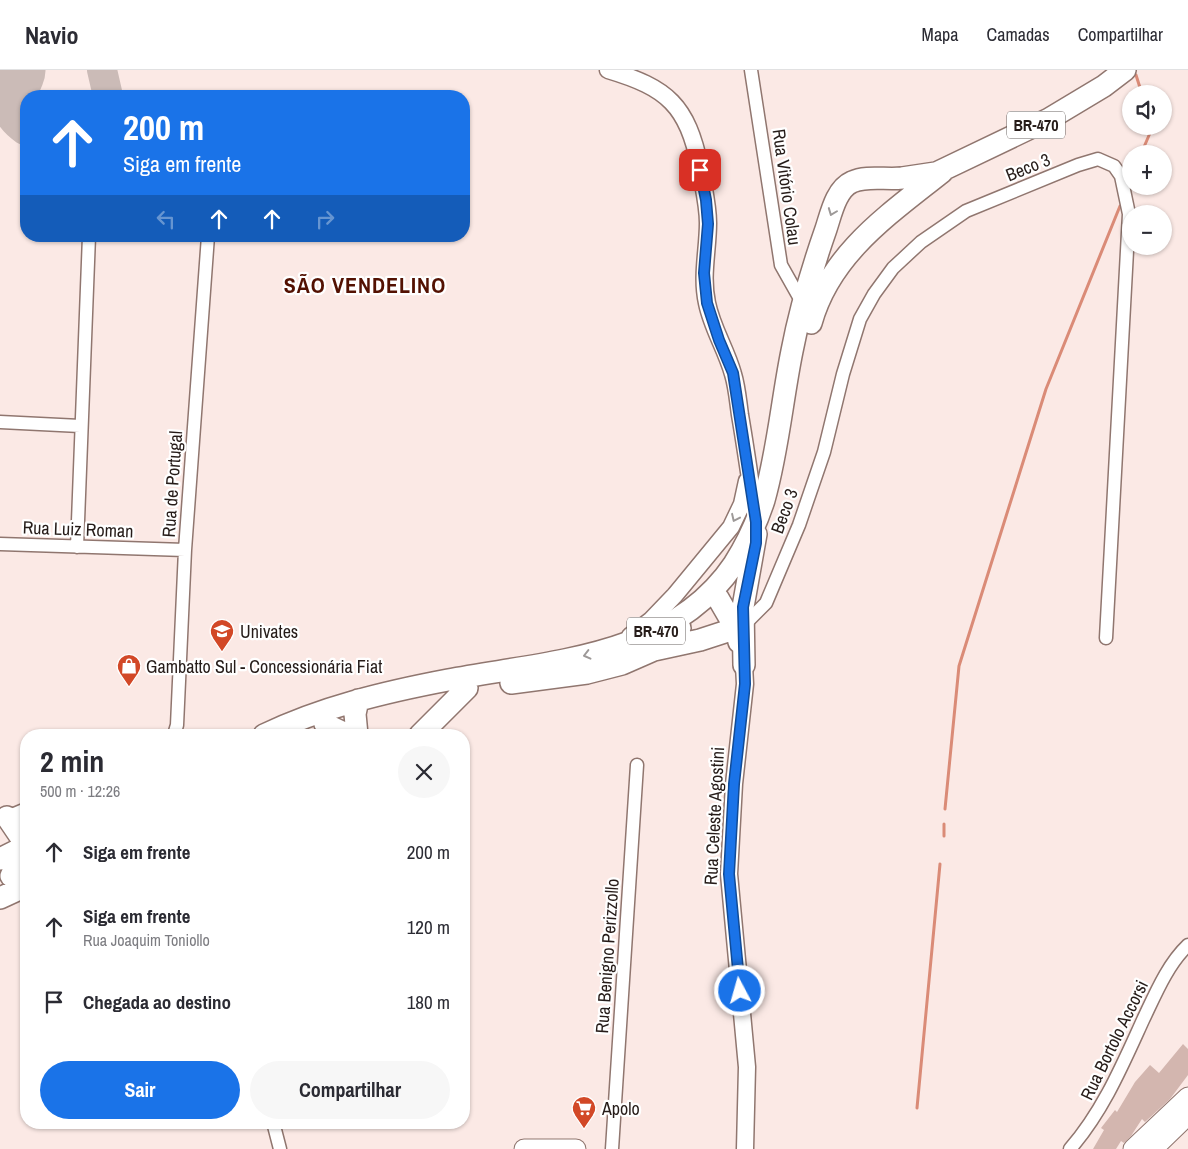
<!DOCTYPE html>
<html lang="pt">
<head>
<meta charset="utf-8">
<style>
	body { margin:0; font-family:"Archivo Narrow",sans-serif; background:#f7f7f7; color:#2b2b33; height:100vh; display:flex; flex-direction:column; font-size:19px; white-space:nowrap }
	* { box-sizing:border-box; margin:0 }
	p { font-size:16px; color:#7c7c81 }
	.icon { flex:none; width:28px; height:28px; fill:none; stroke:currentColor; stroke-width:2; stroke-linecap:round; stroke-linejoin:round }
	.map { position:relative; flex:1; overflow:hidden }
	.panel { position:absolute; left:20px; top:659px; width:450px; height:400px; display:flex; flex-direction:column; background:#fff; border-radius:20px; box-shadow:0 1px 4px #0004 }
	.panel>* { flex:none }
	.top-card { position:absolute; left:20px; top:20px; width:450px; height:152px; border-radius:20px; box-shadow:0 1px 4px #0004; background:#1a73e8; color:#fff; overflow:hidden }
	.tools { position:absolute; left:1122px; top:15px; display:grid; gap:10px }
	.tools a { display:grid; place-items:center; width:50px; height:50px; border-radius:50%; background:#fff; box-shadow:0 1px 4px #0004; font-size:25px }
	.pin { position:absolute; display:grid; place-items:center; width:42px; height:42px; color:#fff; margin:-21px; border-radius:10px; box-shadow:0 2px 8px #0006 }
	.me { position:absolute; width:55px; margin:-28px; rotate:354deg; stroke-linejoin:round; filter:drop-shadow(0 0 4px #0008) }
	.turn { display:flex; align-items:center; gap:18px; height:105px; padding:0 20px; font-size:22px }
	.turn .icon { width:65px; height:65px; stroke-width:2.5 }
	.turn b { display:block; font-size:35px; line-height:42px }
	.lanes { display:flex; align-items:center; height:48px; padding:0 20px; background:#0003; justify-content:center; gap:25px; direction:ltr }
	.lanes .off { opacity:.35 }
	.round { display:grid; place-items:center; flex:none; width:52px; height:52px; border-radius:26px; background:#f7f7f7 }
	.head { display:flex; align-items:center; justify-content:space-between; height:85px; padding:0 20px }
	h1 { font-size:30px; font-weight:700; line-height:38px }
	.primary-button { display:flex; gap:10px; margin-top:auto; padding:10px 20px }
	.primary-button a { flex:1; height:58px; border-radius:30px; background:#1a73e8; color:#fff; font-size:20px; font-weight:700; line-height:58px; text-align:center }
	.primary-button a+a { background:#f7f7f7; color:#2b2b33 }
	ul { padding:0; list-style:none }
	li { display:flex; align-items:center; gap:15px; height:75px; padding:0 20px }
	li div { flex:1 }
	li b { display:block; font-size:19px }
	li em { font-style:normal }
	header { display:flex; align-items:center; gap:30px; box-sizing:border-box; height:70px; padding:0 25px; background:#fff; border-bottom:1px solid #e1e1e2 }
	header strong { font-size:24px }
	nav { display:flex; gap:28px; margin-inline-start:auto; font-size:18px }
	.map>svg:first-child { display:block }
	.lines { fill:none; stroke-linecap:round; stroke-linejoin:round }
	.stream { stroke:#da8b77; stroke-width:3 }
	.taxiway { stroke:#cbbbb7; stroke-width:30 }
	.runway { stroke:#cbbbb7; stroke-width:75 }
	.building { fill:#d3b6af }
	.minor-casing { stroke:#90766f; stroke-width:15 }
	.tertiary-casing { stroke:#90766f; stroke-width:19 }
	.secondary-casing { stroke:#90766f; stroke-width:21 }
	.trunk-casing { stroke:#90766f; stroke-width:24 }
	.minor { stroke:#fff; stroke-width:12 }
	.tertiary { stroke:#fff; stroke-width:16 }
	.secondary { stroke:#fff; stroke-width:19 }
	.trunk { stroke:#fff; stroke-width:21 }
	.oneway { stroke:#9d9998 }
	.route-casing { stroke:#114b97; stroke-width:12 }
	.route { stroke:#1a73e8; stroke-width:9 }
	.labels { text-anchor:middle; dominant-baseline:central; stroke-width:4.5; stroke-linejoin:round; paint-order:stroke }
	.shield { fill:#fff; stroke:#67605e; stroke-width:1 }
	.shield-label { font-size:16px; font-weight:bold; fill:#261c19 }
	.street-label { font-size:18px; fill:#261c19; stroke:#fff }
	.poi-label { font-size:18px; fill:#261c19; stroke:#fff; text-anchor:start }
	.district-label { font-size:22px; font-weight:bold; letter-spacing:1px; fill:#531102; stroke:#fff }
</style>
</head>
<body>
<header>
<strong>Navio</strong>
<nav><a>Mapa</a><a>Camadas</a><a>Compartilhar</a></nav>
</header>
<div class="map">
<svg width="1188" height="1079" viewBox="0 0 1188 1079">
	<rect width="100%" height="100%" fill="#fbe9e5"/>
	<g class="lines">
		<path class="stream" d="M1136,5L1142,24
			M1141,84L1153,56
			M945,739L959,596L1046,319L1120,136
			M944,766V754
			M917,1038L940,794"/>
		<path class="taxiway" d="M102,0L108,26
			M7,3C2,27 3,45 25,60"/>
		<path class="runway" d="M0,18L8,0"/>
	</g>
	<path class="building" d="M1183,974L1188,979V1005L1170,1029L1145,1052L1142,1049L1131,1066L1124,1073L1121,1071L1116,1079H1093L1104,1060L1101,1058L1115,1040L1117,1042L1135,1012L1150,995L1159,1003Z"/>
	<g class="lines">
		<g class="minor-casing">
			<path id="minor" d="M751,0L781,195L803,234
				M0,352L80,356
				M0,474L185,480
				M77,477L89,166
				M743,556L766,533L799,455L824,382L843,304L860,249L874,224L893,198L921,172L966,141L1078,95L1098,89L1114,96L1121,106L1129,144L1106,568
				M174,665L177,655L185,480L208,166
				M7,747L26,739
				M273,1052L280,1079
				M612,1079L637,695
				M1070,1079C1103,1041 1122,996 1143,950C1155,925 1167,895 1188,875"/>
		</g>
		<g class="tertiary-casing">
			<path id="tertiary" d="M608,0C668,18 687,35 700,97C703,116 708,134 708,153C708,180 701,206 707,233C712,258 726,279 733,304C737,317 738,331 740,345C746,380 751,415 756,450
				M630,566L651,550L675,525L731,457L742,434L747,411
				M744,595L745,614L734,714L729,804L747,997L745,1079"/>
		</g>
		<g class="secondary-casing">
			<path id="secondary" d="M524,1079H576
				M1133,1079L1188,1027
				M1153,1079L1188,1045"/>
		</g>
		<g class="trunk-casing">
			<path id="trunk" d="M930,106L1049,49L1104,16L1125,0
				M811,253C830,184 888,145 942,102
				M718,528L736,559L739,572
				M654,580L680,558
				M744,595L743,537L756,464
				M511,613L587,603L622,594L654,580L700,570L743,556
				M325,654L348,665
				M264,665C322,637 385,622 448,610C548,591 671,588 734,494C746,475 757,452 764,430C778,381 782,330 792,281C800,239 812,199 826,159C831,144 836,119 852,112C867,105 886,110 902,108C915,106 929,104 942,102
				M357,665L355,644L358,630
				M420,665L467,618
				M7,747L26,775
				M0,789L26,776
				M11,806L26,776
				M0,828L26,816"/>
		</g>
		<use href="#minor" class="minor"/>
		<use href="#tertiary" class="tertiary"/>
		<use href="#secondary" class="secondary"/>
		<use href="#trunk" class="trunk"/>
	</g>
	<defs><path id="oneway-chevron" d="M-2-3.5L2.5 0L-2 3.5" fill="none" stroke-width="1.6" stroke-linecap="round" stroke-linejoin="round" transform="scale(1.25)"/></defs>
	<g class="oneway">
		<use href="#oneway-chevron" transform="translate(832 142) rotate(111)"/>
		<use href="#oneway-chevron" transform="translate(735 448) rotate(115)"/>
		<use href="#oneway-chevron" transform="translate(587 585) rotate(166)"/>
	</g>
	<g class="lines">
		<g class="route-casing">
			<path id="route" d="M700,100L706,130L708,154L704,203L707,233L719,270L733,303L756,452V473L743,537L745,614L734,714L729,804L740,921"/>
		</g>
		<use href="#route" class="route"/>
	</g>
	<defs>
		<g id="university-pin" transform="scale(1.25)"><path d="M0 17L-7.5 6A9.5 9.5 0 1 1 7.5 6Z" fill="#d24827" stroke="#fff"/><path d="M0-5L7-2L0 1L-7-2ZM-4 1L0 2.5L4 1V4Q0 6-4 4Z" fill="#fff"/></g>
		<g id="shop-pin" transform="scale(1.25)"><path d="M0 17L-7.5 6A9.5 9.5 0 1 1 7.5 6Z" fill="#d24827" stroke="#fff"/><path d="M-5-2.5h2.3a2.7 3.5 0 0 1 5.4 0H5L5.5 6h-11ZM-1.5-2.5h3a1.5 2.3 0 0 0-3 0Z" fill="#fff"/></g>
		<g id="supermarket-pin" transform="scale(1.25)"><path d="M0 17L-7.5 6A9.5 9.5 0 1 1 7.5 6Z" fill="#d24827" stroke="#fff"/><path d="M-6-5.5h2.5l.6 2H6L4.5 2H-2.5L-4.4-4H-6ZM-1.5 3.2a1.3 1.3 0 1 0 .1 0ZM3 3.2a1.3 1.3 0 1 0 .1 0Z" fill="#fff"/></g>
	</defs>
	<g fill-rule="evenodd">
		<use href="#university-pin" x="222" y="561"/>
		<use href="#shop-pin" x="129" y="596"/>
		<use href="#supermarket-pin" x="584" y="1038"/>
	</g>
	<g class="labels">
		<g class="shield">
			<rect x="1007" y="41.5" width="58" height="27" rx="4"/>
			<rect x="627" y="547.5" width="58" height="27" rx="4"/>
		</g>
		<g class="shield-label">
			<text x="1036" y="55">BR-470</text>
			<text x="656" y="561">BR-470</text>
		</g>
		<g class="street-label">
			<text transform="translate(1028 97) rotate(-22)">Beco 3</text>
			<text transform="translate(787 117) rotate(82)">Rua Vitório Colau</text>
			<text transform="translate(172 414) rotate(-86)">Rua de Portugal</text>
			<text transform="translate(784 441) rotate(-70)">Beco 3</text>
			<text transform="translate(78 459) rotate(2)">Rua Luiz Roman</text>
			<text transform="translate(714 746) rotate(-87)">Rua Celeste Agostini</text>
			<text transform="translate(607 886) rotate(-86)">Rua Benigno Perizzollo</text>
			<text transform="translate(1114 970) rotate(-64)">Rua Bortolo Accorsi</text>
		</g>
		<g class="poi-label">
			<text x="240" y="561">Univates</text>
			<text x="146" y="596">Gambatto Sul - Concessionária Fiat</text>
			<text x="602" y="1038">Apolo</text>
		</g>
		<g class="district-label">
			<text x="365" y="215">SÃO VENDELINO</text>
		</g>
	</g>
</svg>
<div class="tools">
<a><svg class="icon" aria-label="sound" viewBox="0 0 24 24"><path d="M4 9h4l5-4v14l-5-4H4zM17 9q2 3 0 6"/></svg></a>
<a>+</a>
<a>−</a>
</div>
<div class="pin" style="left:700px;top:100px;background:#d93025"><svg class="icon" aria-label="arrive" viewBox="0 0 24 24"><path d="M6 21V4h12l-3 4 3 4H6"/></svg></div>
<svg class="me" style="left:740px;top:921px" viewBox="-20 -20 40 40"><circle r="17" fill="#1a73e8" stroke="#fff" stroke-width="3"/><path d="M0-11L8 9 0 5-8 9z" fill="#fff"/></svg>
<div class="top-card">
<div class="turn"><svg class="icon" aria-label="ahead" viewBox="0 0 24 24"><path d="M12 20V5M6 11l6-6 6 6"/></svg><div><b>200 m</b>Siga em frente</div></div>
<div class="lanes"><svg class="icon off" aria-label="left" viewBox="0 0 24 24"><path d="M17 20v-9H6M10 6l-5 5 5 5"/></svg><svg class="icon" aria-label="ahead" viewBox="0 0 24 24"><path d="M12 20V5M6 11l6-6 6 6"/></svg><svg class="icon" aria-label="ahead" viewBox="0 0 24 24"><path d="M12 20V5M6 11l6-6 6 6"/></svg><svg class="icon off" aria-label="right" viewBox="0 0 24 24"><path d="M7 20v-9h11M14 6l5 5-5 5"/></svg></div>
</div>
<section class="panel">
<div class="head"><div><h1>2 min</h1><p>500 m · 12:26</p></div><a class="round"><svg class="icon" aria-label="close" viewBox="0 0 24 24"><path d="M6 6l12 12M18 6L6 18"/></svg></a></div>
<ul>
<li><svg class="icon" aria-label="ahead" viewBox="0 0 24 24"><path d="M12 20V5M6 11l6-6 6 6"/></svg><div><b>Siga em frente</b></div><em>200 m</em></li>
<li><svg class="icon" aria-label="ahead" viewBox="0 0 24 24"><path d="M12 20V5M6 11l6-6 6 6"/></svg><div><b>Siga em frente</b><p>Rua Joaquim Toniollo</p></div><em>120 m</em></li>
<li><svg class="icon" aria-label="arrive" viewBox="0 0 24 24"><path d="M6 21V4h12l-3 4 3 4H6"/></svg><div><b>Chegada ao destino</b></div><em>180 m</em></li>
</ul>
<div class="primary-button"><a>Sair</a><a>Compartilhar</a></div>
</section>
</div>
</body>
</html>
